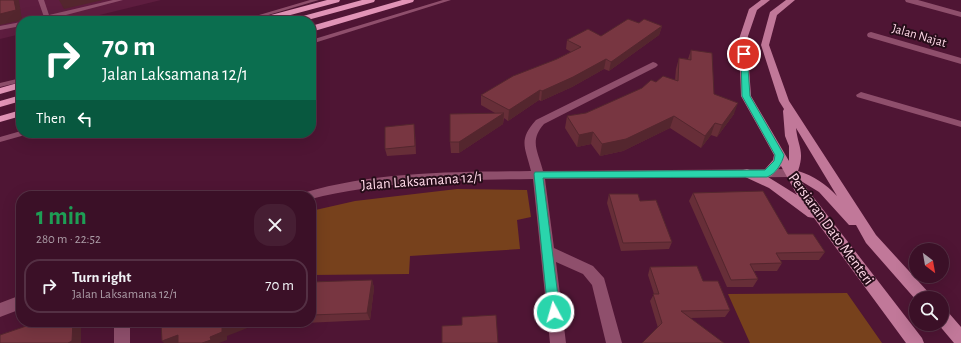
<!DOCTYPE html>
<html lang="en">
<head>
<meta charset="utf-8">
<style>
	body { margin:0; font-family:"Alegreya Sans",sans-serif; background:#461e33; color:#f1f3f6; height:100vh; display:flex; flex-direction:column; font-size:15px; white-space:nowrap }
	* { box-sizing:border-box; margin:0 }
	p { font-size:13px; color:#ac9da7 }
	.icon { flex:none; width:22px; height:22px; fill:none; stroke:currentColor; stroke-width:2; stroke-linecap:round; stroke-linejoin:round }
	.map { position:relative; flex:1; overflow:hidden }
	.sheet { position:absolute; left:16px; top:191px; width:300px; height:136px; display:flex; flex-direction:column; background:#3b1027; border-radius:16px; box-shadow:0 4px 16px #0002,0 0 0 1px #543044 }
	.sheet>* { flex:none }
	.banner { position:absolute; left:16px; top:16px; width:300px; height:122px; border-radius:16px; box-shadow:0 4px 16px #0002,0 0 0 1px #543044; background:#0b6e4f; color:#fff; overflow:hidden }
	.needle { width:26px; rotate:149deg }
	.tools { position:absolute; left:909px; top:243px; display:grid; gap:8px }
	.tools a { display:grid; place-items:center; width:40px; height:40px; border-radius:50%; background:#3b1027; box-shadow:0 4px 16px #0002,0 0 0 1px #543044; font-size:20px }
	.pin { position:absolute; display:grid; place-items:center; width:34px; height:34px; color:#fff; margin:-17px; border:2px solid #fff; border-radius:50%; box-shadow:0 1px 4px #0007 }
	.me { position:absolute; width:44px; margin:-22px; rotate:354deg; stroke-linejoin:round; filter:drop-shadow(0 0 3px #0008) }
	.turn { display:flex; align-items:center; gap:14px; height:84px; padding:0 20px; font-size:18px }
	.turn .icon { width:52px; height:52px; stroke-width:2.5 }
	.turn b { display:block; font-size:28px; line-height:34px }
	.then { display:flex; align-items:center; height:38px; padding:0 20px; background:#0003; gap:8px; font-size:15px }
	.round { display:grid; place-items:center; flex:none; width:42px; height:42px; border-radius:16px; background:#461e33 }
	.head { display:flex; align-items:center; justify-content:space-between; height:68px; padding:0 20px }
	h1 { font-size:24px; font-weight:600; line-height:30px; color:#1e9e55 }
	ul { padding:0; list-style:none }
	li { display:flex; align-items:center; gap:12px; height:54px; margin:0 8px 6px; padding:0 12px; border:2px solid #543044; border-radius:16px }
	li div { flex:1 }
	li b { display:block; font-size:15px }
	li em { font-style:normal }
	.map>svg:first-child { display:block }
	.built { fill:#5e1d3f }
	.green { fill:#77411c }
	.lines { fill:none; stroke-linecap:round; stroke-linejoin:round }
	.lane { fill:#8f4f6c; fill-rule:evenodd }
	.street { fill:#8f4f6c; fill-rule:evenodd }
	.primary { fill:#c17899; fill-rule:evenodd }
	.highway { fill:#e294b7; fill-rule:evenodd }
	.wall { fill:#672e38 }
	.shaded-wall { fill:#54262e }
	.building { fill:#783641; stroke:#54262e }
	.route { fill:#2ad5ac; stroke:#1b8a70 }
	.labels { text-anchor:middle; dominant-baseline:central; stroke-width:4; stroke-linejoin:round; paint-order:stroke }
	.far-street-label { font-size:13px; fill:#ffd9e8; stroke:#260d19 }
	.street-label { font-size:15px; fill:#ffd9e8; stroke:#260d19 }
</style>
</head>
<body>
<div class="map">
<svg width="961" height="343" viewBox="0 0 961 343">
	<rect width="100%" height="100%" fill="#4f1534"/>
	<path class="built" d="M0,0H161L75,21H21V34L0,39Z"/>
	<path class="green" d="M457,189L527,190L531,217L517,220L520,249L410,256L409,274L311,275V211L355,201Z
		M847,293L882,343H750L728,294Z"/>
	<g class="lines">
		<path class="lane" d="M38,0H44L49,15L113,0H123L47,20L29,21L44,17Z
			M310,0H319L248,21H239Z
			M443,0H451L311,44V40Z
			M21,22V26L0,30V26Z
			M21,78V82L0,87V83Z
			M21,131V133H26L25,135L0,142V137Z"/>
		<path class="street" d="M905,0H918L961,12V17L906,2Z
			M871,32L961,58V64L868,37L867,35L868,33Z
			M653,62L656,63L658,65L656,67L544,124C529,141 538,151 543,171L791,169L795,170L797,173L795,176L791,177L545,179L554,248L593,266L604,278L622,343H606L592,285L583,274L556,262L566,343H550L533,179C459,180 383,181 311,199V196H301L303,193C376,171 456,172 531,171C525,147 518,140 536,120Z
			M861,92L961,121V127L857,97L856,95Z
			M21,295V309L0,317V303Z
			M114,322H130V343H114Z"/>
		<path class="primary" d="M761,0H770L757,10L747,39L751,96L789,161V146L785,136L783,111L784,109L779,101L761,45L770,12L786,0H795L777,15L769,45L789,101L876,235L929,293L932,298H916V300L866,243L856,225H849L819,192L801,181L922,338L924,343H906L814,218L808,217L769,188L743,176L741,173L743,170L747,169L761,174L773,160L774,155L741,96L739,39L749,9ZM796,128L837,196C826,184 814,176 798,171C805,151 798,147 796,128ZM781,166L797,195L768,177L771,176Z
			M942,310L948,312L961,327V343H954L938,324H942Z"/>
		<path class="highway" d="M327,0H340L339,2L268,21H255L256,19Z
			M362,0H375L374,2L304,21H291L292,19Z
			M402,0H414L413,2L311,32V26Z
			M21,82V88L0,94V88Z
			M21,95V101L0,107V101Z
			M21,110V116L0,122V116Z"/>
	</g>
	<path class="wall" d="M639,23L662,26L659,35L609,71L604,69L572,87L541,101L539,100L508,121L504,118L503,124L459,153H451L450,142L495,113L481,105V95L571,52L566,49L567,40L601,36Z
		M691,50L714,94L734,114L717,137L711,135L701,148L670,128L623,151L600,156L591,144L577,147L565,128L567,116L586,113L656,82L675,80L676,69L679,58L688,59Z
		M415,132L416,154L387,156L385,149Z
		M693,193L788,234L825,252L819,260H780L782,263L777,271H754L758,279L753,287H727L689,201Z
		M609,194L640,201L672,242L669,249L621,251L607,203Z
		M650,267L703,281L730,310L725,317L691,318L658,328L650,301L654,294L648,275Z
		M372,280L374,288L370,320L304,323V322H311V282Z"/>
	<path class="shaded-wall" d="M14,0H19L22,20L0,25V14Z
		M59,0H103L64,9Z
		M662,26L659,35L609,71L611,62Z
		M606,59L604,69L572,87L541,101L542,91Z
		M540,90L539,100L508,121L509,110Z
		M738,103L734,114L717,137L722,125Z
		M504,113L503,124L459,153V142Z
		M674,116L670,128L623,151L600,156L602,144Z
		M715,123L711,135L701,148L705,136Z
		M593,132L591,144L577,147L579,135Z
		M372,280L374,288L370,320L367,313Z
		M51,322H57L60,325H51Z
		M73,322H79L81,324V343H68Z
		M238,322H255V325L227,336V340L219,343H202L222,328Z
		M178,335L183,343H164L162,341Z"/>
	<path class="building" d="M0,0H14L16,10L0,14Z
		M628,19L639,23L644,19L662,26L611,62L606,59L573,77L542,91L540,90L509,110L481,95L513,76L557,59L581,47L567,40L588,29L601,36Z
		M691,50L712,53L714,94L738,103L722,125L715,123L705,136L674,116L626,139L602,144L593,132L579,135L567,116L586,113L642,88L651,80L656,82L663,76L678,81L679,58L691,60Z
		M504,113L459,142H450V114Z
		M414,124L415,146L385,149V127Z
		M763,191L788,234H813L825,252L776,253L782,263L750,264L758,279L731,280L693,193Z
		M609,194H638L640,201L656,200L672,242L623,243Z
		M697,266L703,281H718L730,310L681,311L724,343H642L662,323L653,294H659L650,267Z
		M372,280L367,313L311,315V282Z
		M496,315L498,343H442V326L462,325V317Z
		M38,322H51V325L58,322H73L72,341L68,343H0V335Z
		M161,322H238L222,328V332L210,337L211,340L202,343H178V335L162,341Z"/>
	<path class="route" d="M741,52L747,54L750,96L784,155C782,163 776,174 767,177L543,178L560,312L558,316L554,318L550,316L548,312L534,174L535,172L765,170L774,161L775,155L742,96Z"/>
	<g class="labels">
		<g class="far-street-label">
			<text transform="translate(919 36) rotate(16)">Jalan Najat</text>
		</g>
		<g class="street-label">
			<text transform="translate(422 181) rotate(-4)">Jalan Laksamana 12/1</text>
			<text transform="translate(831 229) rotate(54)">Persiaran Dato Menteri</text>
		</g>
	</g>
</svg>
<div class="tools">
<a><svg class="needle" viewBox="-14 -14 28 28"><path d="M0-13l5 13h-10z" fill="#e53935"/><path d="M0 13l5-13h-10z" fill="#ac9da7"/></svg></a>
<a><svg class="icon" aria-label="search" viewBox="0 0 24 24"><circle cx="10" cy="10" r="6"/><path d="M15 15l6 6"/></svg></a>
</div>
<div class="pin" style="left:744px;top:54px;background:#d93025"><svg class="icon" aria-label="arrive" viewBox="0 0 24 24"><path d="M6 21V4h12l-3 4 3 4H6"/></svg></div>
<svg class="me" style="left:554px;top:312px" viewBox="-20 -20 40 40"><circle r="17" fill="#2ad5ac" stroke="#fff" stroke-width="3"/><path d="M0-11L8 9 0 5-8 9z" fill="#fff"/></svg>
<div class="banner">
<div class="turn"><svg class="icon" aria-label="right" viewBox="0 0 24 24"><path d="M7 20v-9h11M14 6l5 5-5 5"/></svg><div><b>70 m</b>Jalan Laksamana 12/1</div></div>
<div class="then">Then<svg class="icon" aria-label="left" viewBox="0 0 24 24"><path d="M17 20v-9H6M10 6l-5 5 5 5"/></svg></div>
</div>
<section class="sheet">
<div class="head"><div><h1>1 min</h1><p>280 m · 22:52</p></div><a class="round"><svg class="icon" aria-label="close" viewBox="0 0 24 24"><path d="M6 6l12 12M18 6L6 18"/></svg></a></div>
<ul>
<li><svg class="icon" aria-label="right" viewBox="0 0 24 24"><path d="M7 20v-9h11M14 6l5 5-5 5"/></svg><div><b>Turn right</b><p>Jalan Laksamana 12/1</p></div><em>70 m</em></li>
</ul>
</section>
</div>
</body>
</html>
